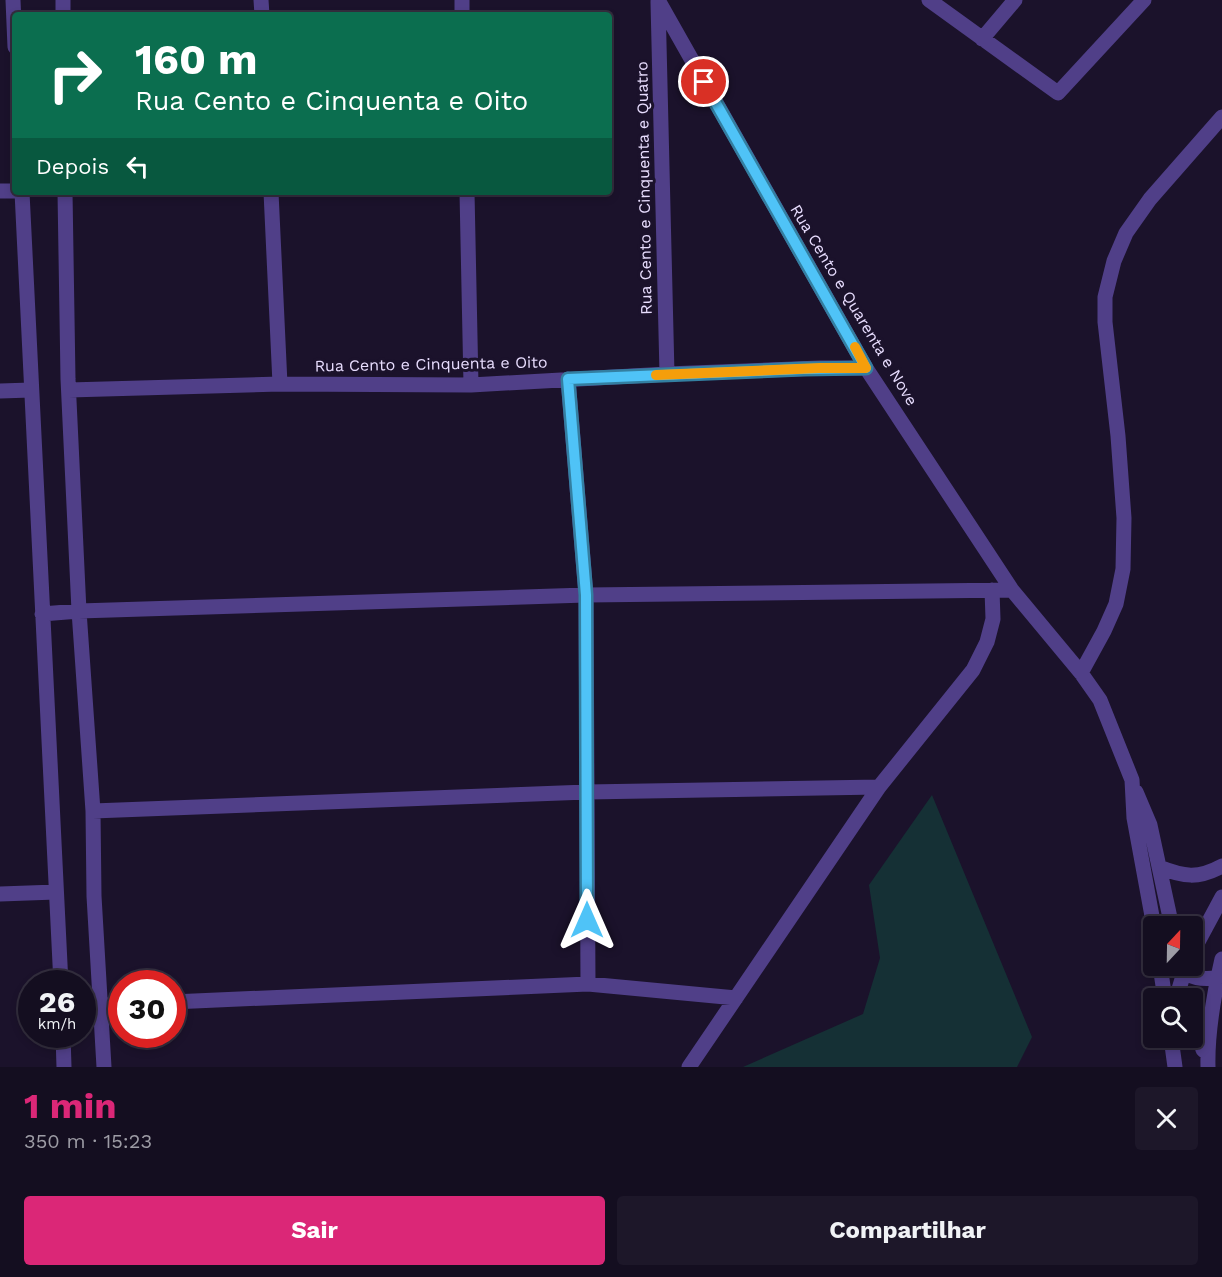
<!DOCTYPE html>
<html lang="pt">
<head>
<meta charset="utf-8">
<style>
	body { margin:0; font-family:"Work Sans",sans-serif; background:#1d1729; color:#f1f3f6; height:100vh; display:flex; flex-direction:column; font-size:22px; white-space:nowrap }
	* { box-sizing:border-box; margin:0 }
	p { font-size:20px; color:#9d9ca5 }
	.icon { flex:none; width:33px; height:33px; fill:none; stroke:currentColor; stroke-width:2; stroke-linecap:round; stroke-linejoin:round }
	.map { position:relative; height:1067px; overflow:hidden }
	.sheet { display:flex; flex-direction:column; background:#140e20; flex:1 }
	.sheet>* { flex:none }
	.hud { position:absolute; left:12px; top:12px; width:600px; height:183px; border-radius:6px; box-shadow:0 3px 9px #0003,0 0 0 2px #332e3e; background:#0b6e4f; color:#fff; overflow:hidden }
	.needle { width:39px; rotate:22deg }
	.controls { position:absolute; left:1143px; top:916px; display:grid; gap:12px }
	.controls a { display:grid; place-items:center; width:60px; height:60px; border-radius:6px; background:#140e20; box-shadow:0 3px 9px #0003,0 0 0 2px #332e3e; font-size:30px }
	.speed { position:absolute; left:18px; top:970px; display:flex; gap:12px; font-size:30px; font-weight:700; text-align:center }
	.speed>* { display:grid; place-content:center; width:78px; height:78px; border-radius:50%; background:#140e20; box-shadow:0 3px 9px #0003,0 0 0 2px #332e3e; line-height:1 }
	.speed small { font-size:15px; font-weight:400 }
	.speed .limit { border:9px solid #d22; background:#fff; color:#111 }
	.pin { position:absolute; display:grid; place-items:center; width:51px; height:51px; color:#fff; margin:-26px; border:3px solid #fff; border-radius:50%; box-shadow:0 2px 6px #0007 }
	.me { position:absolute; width:66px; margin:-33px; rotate:0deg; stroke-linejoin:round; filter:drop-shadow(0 0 4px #0008) }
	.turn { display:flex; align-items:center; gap:21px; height:126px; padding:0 24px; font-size:27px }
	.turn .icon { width:78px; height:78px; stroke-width:2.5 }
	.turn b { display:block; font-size:42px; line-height:51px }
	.then { display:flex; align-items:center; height:57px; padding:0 24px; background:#0003; gap:12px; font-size:22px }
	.round { display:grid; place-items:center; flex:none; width:63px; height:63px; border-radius:6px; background:#1d1729 }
	.summary { display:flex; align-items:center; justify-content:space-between; height:102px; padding:0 24px }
	h1 { font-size:36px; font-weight:700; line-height:45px; color:#db2777 }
	.action { display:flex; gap:12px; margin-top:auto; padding:12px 24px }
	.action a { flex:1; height:69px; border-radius:6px; background:#db2777; color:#fff; font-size:24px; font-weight:700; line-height:69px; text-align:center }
	.action a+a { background:#1d1729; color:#f1f3f6 }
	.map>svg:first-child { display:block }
	.green { fill:#153035 }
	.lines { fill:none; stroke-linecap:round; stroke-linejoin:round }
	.minor { stroke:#503f88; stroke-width:15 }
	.route-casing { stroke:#337fa1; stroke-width:15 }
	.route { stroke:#4fc3f7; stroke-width:10 }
	.slow { stroke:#f59e0b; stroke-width:10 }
	.labels { text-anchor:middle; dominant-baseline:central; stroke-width:6; stroke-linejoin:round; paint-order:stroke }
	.street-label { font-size:16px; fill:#e8ddfe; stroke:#1b122b }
</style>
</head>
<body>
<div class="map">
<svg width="1222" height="1067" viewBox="0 0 1222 1067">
	<rect width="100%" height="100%" fill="#1b122b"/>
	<path class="green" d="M932,795L1032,1037L1017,1067H743L863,1014L880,958L869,885Z"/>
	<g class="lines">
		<path class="minor" d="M13,0L15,47
			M63,0V15
			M261,0L262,15
			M462,0V15
			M658,0L866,368L1012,590L1081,673L1100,700L1132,780L1134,818L1154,927
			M929,0L1058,93L1144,0
			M658,2L667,374
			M982,39L1015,0
			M0,191H15
			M22,192L61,984
			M65,192L68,379L79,611L93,811L94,896L104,1067
			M271,192L280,384
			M467,192L471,385
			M568,379L586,595L588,984
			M69,390L280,384L471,385L667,374L820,368H866
			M0,391L31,390
			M42,614L79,611L586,595L1012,590
			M1081,673L1104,631L1116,604L1123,569L1124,518L1118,436L1105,322V297L1114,261L1126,233L1150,199L1222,117
			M1136,792L1150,825L1172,927
			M93,811L587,792L879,787
			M1159,867C1184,877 1198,879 1222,866
			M0,894L56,892
			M1192,953L1222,897
			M1160,966L1165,999
			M1181,966C1188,980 1204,979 1217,978
			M1176,999L1186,966
			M172,1002L588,984L736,998
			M101,1005H122
			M1192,1007L1203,1050
			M63,1035L64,1067
			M1171,1038L1175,1067
			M689,1067L879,787L973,670L987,642L993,619L992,590
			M1208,1067C1207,1031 1214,994 1222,959"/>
	</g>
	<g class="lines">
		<g class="route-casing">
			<path id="route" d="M587,920L586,595L568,379L803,369L866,368L704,82"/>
		</g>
		<use href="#route" class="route"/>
		<path class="slow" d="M656,375L820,368H866L855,347"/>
	</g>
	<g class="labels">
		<g class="street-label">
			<text transform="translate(644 188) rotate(-91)">Rua Cento e Cinquenta e Quatro</text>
			<text transform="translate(854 305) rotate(59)">Rua Cento e Quarenta e Nove</text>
			<text transform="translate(431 364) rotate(-1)">Rua Cento e Cinquenta e Oito</text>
		</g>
	</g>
</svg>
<div class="controls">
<a><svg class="needle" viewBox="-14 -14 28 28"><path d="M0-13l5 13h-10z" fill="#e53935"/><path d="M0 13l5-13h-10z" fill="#9d9ca5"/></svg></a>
<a><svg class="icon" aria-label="search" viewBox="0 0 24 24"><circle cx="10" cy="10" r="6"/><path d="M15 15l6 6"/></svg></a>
</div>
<div class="speed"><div>26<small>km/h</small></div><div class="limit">30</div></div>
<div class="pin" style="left:704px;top:82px;background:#d93025"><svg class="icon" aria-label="arrive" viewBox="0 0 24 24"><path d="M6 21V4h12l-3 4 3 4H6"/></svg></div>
<svg class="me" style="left:587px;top:920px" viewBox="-20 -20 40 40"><path d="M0-17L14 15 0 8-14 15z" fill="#4fc3f7" stroke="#fff" stroke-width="4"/></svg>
<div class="hud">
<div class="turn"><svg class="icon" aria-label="right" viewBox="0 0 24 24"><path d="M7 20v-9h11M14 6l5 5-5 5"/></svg><div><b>160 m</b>Rua Cento e Cinquenta e Oito</div></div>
<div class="then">Depois<svg class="icon" aria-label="left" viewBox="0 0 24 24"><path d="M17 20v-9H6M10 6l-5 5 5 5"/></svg></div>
</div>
</div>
<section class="sheet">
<div class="summary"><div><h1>1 min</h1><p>350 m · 15:23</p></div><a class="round"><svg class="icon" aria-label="close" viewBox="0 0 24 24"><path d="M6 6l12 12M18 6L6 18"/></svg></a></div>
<div class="action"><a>Sair</a><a>Compartilhar</a></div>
</section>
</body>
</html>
